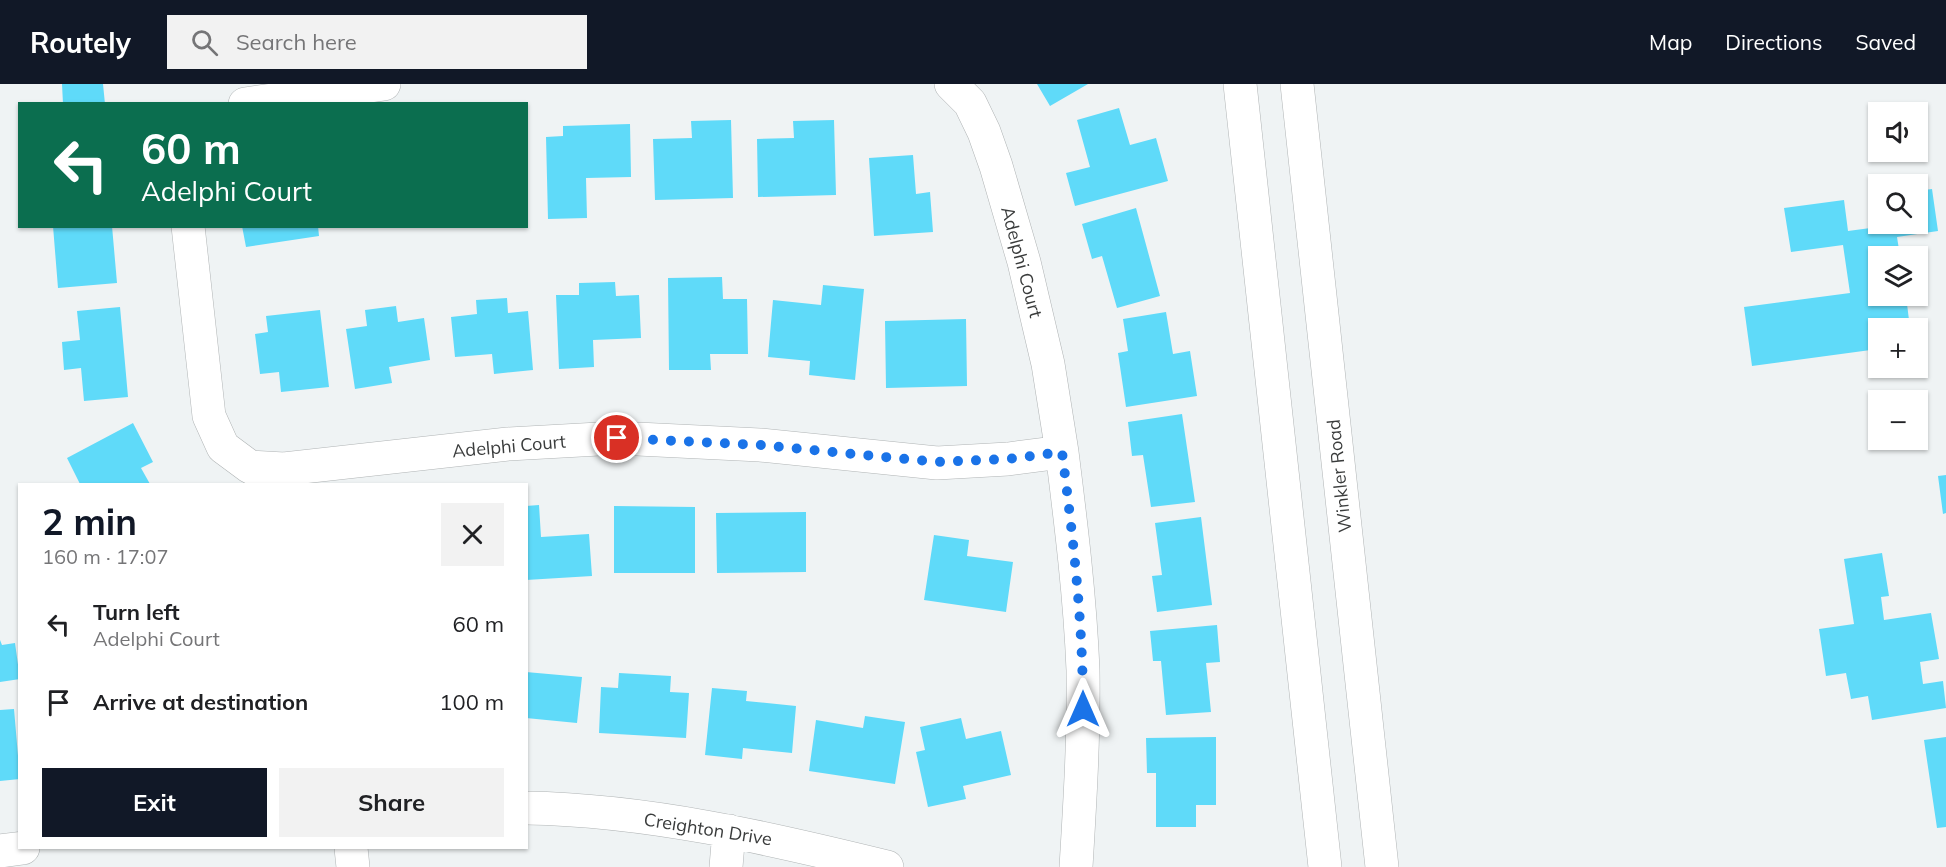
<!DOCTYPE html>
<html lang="en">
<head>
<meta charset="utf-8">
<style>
	body { margin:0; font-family:Mulish,sans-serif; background:#f2f2f2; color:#202124; height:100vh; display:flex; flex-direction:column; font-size:22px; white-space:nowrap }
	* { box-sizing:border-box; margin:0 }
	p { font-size:20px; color:#757577 }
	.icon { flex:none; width:33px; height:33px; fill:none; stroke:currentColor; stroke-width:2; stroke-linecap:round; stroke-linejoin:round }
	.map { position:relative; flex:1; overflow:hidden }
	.details { position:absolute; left:18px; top:399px; width:510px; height:366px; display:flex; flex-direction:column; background:#fff; border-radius:0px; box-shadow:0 2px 4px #0004 }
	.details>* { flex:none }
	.top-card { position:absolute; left:18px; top:18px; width:510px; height:126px; border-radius:0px; box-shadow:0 2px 4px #0004; background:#0b6e4f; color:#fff; overflow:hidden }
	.tools { position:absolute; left:1868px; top:18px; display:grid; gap:12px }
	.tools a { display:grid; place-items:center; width:60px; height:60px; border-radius:0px; background:#fff; box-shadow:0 2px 4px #0004; font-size:30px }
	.pin { position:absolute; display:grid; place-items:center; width:51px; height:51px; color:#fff; margin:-26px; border:3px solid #fff; border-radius:50%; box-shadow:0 2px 6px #0007 }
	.me { position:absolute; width:66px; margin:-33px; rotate:0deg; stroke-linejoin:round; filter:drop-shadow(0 0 4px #0008) }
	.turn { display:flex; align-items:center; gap:21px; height:126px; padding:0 24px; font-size:27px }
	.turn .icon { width:78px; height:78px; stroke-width:2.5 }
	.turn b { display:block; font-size:42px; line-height:51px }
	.round { display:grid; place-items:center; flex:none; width:63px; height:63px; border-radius:0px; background:#f2f2f2 }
	.overview { display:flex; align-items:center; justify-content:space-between; height:102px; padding:0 24px }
	h1 { font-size:36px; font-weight:700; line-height:45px; color:#111827 }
	.button { display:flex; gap:12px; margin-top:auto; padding:12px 24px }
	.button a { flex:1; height:69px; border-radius:0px; background:#111827; color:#fff; font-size:24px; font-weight:700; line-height:69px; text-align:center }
	.button a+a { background:#f2f2f2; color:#202124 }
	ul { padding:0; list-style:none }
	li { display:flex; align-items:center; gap:18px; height:78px; padding:0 24px }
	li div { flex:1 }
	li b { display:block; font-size:22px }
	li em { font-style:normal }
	header { display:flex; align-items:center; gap:36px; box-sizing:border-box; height:84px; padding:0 30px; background:#111827; color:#fff }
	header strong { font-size:28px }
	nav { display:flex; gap:33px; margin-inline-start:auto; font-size:21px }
	.search { width:420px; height:54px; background:#f2f2f2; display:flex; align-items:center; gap:15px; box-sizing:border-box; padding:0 21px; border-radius:0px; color:#757577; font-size:22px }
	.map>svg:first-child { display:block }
	.building { fill:#5fdaf9 }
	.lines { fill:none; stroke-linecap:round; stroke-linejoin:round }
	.minor-casing { stroke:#b0b4b5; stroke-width:34 }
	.minor { stroke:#fff; stroke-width:33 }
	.route { stroke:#1a73e8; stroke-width:10; stroke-dasharray:0 18 }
	.labels { text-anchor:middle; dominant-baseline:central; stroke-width:5; stroke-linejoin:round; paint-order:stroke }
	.street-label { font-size:18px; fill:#3a3c3c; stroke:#fff }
</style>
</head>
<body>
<header>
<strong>Routely</strong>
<div class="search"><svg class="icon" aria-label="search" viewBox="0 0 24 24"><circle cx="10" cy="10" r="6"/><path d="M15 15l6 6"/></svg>Search here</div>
<nav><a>Map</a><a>Directions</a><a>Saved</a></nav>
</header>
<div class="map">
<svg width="1946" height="783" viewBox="0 0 1946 783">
	<rect width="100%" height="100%" fill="#eff3f4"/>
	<path class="building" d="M62,0H103L105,20H63Z
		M1037,0H1088L1050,22Z
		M1119,24L1130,61L1156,54L1168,97L1075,122L1066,89L1090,83L1077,36Z
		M731,36L733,114L655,116L653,55L692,54L691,37Z
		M834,36L836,111L758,113L757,55L794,54L793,37Z
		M630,40L631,93L586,94L587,134L548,135L546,53L563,52V42Z
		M913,71L916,110L930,108L933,148L874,152L869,74Z
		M1932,105L1938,147L1897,153L1900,172H1878V212H1906L1910,244H1878V265L1752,282L1744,223L1850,209L1843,161L1791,168L1784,124L1844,116L1848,147L1878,143V140H1917V107Z
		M1878,112V134H1877L1873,113Z
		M1136,124L1160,212L1117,224L1102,172L1092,175L1082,140Z
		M53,142H112L117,199L58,204Z
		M242,142H318L319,152L246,163Z
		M722,193L723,215H747L748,270H710L711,286H669L668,194Z
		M615,198L616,212L639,211L641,254L593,256L594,283L559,285L556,211H579V199Z
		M823,201L864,205L855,296L809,291L810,277L768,273L773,216L821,221Z
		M507,214L508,229L528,227L533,286L494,290L492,270L455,273L451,233L477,230L476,216Z
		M396,222L398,238L424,234L430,276L389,283L392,299L355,305L346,245L367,242L365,226Z
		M120,223L128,313L84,317L81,284L64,286L62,258L80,256L77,227Z
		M320,226L329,303L281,308L279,288L260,290L255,250L268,248L266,232Z
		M1166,228L1173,270L1190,267L1197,312L1126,323L1118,269L1128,267L1123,235Z
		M966,235L967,302L886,304L885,237Z
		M1182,330L1195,418L1151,423L1143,371L1132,372L1128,338Z
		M133,339L153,378L141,384L150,400H80L67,374Z
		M1946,391V429L1943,430L1938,392Z
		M539,421L541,453L589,450L592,492L526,496V422Z
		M614,422L695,423V489H614Z
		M806,428V488L717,489L716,429Z
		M1201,433L1212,521L1157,528L1152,492L1162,491L1155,439Z
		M934,451L969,456L967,472L1013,478L1006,528L924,516Z
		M1882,469L1889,512L1881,513L1884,536L1931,529L1939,575L1920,578L1923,600L1943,597L1946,624L1872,636L1868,612L1851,615L1846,589L1826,592L1819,545L1854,540L1844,475Z
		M1217,541L1220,578L1206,579L1211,628L1166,631L1161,577H1153L1150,547Z
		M0,556L2,561L15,559L20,595L0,598Z
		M526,588L582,593L577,639L526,634Z
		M619,589L671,592L670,608L689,609L686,654L599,649L601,603L618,604Z
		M712,604L747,607L746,617L796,622L792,669L743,664L742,675L705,671Z
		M14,625L20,695L0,697V626Z
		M865,632L905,638L895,700L809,687L816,636L863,644Z
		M961,634L966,655L1001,647L1011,691L963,702L966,715L928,723L916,668L925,666L920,643Z
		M1216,653V721H1196V743H1156V689H1147L1146,654Z
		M1946,653V743L1937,744L1924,656Z"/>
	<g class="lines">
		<g class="minor-casing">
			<path id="minor" d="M1240,0L1325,783
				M1297,0L1382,783
				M245,20L384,0
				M188,142L209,332L223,363L250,383L284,385L508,360L617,354L760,361L937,379L1008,375L1062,368L1048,280L1024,178L996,82L984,48L970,19L951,0
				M1062,368C1071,440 1080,513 1083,586C1084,652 1080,718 1076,783
				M526,724C648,726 769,754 887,783
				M351,764L353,783
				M0,767L23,764
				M726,783L729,747"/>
		</g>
		<use href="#minor" class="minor"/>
	</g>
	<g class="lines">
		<path class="route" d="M617,354L760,361L937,378L1008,375L1062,368C1073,453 1083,538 1083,625"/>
	</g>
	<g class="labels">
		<g class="street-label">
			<text transform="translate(1022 178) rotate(75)">Adelphi Court</text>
			<text transform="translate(509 362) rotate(-5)">Adelphi Court</text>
			<text transform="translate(1339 392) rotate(-96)">Winkler Road</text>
			<text transform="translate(708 745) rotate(9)">Creighton Drive</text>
		</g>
	</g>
</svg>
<div class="tools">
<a><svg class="icon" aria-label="sound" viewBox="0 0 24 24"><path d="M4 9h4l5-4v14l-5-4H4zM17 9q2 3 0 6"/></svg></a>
<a><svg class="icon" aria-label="search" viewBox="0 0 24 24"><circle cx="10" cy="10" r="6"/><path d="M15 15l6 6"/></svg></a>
<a><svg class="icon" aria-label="layers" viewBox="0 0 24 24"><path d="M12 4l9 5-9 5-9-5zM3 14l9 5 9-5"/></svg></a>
<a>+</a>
<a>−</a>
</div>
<div class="pin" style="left:617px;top:354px;background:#d93025"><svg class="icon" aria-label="arrive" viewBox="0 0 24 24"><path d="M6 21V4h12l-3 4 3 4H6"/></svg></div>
<svg class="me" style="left:1083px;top:625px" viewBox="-20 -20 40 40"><path d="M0-17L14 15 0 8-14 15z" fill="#1a73e8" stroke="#fff" stroke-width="4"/></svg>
<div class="top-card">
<div class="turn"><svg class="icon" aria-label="left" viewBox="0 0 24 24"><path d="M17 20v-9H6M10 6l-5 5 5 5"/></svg><div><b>60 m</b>Adelphi Court</div></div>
</div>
<section class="details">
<div class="overview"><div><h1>2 min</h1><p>160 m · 17:07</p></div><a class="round"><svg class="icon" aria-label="close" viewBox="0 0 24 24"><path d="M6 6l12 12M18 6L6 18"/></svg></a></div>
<ul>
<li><svg class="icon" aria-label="left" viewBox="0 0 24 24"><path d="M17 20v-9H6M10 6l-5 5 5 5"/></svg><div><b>Turn left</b><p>Adelphi Court</p></div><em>60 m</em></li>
<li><svg class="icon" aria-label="arrive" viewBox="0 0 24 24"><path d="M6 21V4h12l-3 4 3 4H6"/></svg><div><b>Arrive at destination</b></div><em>100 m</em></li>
</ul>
<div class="button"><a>Exit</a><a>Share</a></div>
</section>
</div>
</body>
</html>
